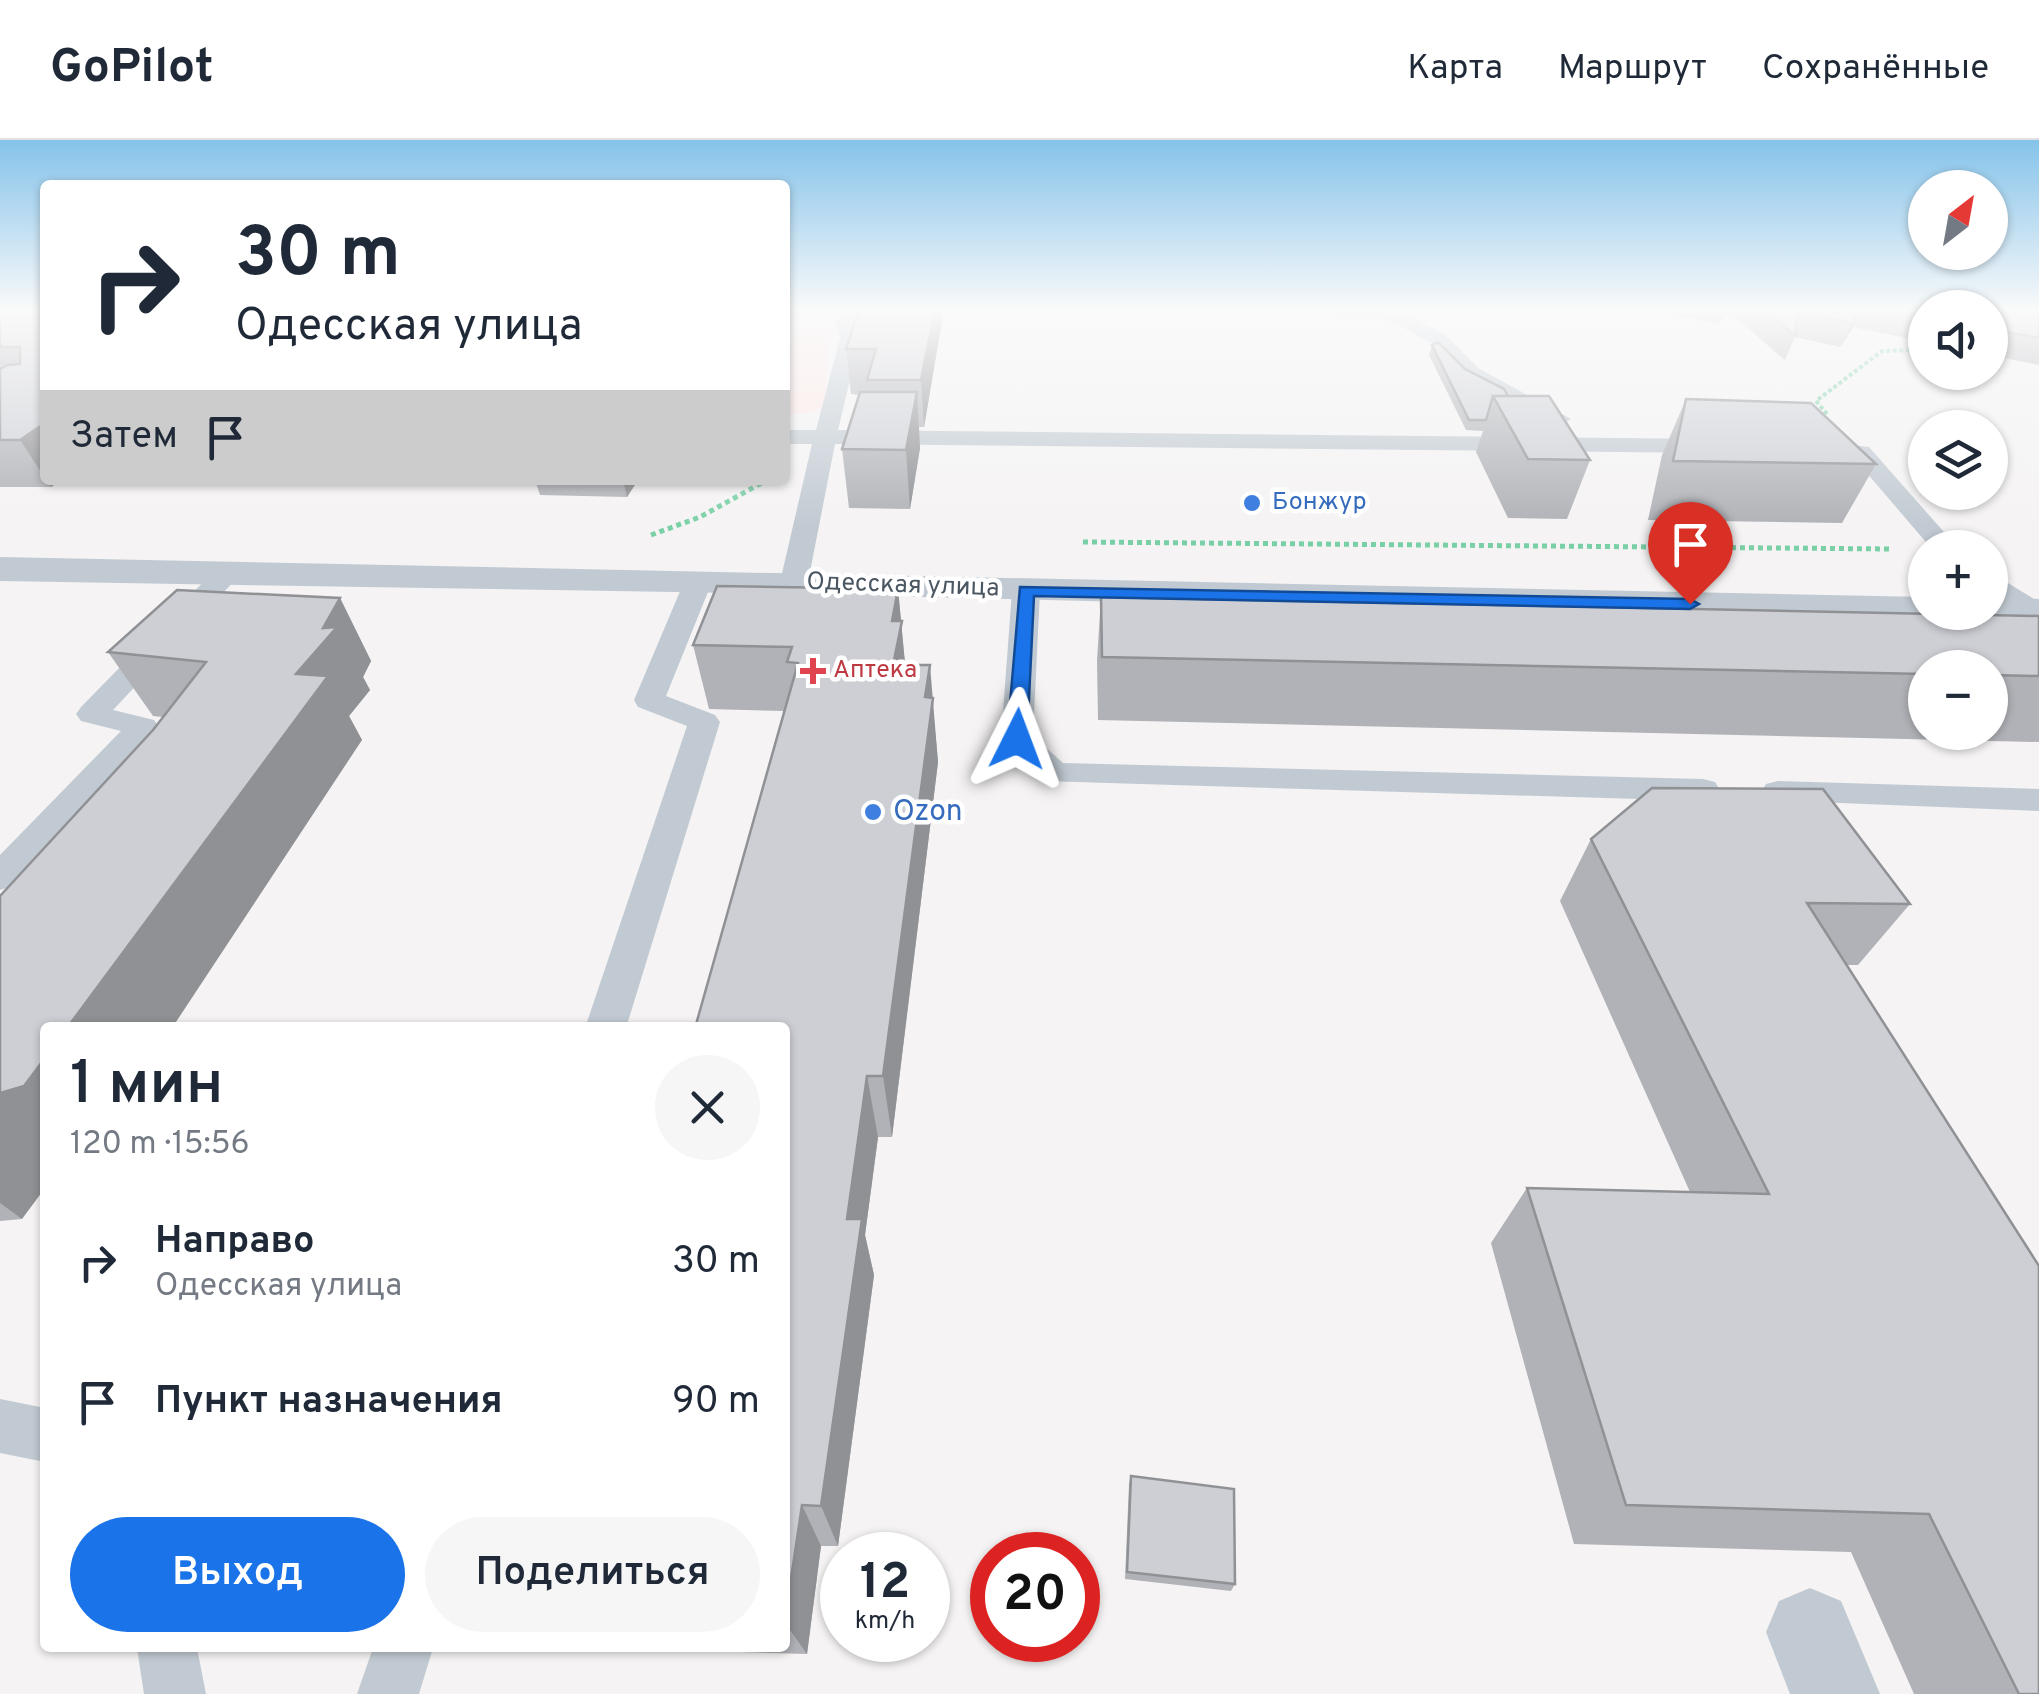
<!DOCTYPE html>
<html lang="ru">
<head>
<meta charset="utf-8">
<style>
	body { margin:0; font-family:Overpass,sans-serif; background:#f6f6f7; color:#1f2937; height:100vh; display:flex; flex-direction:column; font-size:38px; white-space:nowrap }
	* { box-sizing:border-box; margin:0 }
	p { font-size:32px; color:#747a83 }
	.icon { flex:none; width:55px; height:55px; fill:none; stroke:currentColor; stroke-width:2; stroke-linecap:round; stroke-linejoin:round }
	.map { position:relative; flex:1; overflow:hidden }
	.sheet { position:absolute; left:40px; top:882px; width:750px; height:630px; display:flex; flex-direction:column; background:#fff; border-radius:10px; box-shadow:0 2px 8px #0004 }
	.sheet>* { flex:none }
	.top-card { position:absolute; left:40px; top:40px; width:750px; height:305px; border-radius:10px; box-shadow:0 2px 8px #0004; background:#fff; color:#1f2937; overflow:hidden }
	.needle { width:65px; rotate:31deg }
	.tools { position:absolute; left:1908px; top:30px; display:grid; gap:20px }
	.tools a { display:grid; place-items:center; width:100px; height:100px; border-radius:50%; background:#fff; box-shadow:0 2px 8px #0004; font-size:50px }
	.speed { position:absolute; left:820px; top:1392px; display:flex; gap:20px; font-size:50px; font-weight:700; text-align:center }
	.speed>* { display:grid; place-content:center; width:130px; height:130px; border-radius:50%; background:#fff; box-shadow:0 2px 8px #0004; line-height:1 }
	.speed small { font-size:25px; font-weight:400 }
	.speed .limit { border:15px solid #d22; background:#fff; color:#111 }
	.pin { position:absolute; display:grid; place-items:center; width:85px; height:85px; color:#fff; margin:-102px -42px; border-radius:50% 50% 50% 0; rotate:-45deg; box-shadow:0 0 10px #0007 }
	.pin .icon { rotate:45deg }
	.me { position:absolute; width:110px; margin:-55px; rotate:3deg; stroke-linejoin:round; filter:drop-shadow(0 0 8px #0008) }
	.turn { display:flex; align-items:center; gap:35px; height:210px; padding:0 30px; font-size:45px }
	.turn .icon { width:130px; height:130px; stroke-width:2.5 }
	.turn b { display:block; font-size:70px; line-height:85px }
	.then { display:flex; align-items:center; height:95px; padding:0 30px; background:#0003; gap:20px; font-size:38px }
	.round { display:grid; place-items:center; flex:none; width:105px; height:105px; border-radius:52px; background:#f6f6f7 }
	.head { display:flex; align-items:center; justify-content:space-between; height:170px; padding:0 30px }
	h1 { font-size:60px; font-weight:600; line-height:75px }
	.primary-button { display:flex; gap:20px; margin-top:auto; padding:20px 30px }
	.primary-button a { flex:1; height:115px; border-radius:60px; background:#1a73e8; color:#fff; font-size:40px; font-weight:600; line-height:115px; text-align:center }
	.primary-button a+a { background:#f6f6f7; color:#1f2937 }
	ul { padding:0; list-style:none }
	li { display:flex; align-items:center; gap:30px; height:140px; padding:0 30px }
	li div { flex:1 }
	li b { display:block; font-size:38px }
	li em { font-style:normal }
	header { display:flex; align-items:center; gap:60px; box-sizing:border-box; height:140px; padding:0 50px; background:#fff; border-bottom:2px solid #e0e1e3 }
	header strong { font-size:48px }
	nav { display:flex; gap:55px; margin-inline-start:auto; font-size:35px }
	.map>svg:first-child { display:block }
	.medical { fill:#fce8e6 }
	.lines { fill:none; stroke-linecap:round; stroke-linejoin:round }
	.path-far1 { stroke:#7ad0a6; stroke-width:4; stroke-dasharray:4 2.5; stroke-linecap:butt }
	.path { stroke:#7ad0a6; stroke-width:5; stroke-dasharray:5 4; stroke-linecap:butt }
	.lane { fill:#c1cad2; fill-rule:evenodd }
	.street { fill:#c1cad2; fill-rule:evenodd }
	.wall { fill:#b0b2b7; fill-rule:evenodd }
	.shaded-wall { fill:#909195 }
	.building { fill:#cdcfd5; stroke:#909195; stroke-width:2.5 }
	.route { fill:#1a73e8; stroke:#114b97; stroke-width:2.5 }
	.shop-dot { fill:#3f7fe0; stroke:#fff; stroke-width:4 }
	.health-dot { fill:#e0444e; stroke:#fff; stroke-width:4 }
	.labels { text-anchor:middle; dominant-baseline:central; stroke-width:9; stroke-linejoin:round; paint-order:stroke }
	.far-shop-label { font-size:25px; fill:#366cbe; stroke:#fff; text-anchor:start }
	.far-street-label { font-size:25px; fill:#4a5661; stroke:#fff }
	.far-health-label { font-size:25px; fill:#be3a42; stroke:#fff; text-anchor:start }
	.shop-label { font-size:30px; fill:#366cbe; stroke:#fff; text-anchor:start }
</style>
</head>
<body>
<header>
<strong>GoPilot</strong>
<nav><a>Карта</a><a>Маршрут</a><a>Сохранённые</a></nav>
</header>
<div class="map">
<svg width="2039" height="1554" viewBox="0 0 2039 1554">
	<rect width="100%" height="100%" fill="#f5f3f3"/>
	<path class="medical" d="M829,188L825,267L804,274H785V193Z"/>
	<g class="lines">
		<path class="path-far1" d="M1827,274L1816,261L1882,211L1917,210L1925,199"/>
		<path class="path" d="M651,395L700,377L767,340
			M1083,402L1890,409"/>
		<path class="lane" d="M861,169H892L854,183L860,198L838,290L1714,299L1725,306L1714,313L835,304L808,442L804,448H784L780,442L812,304H785V290H816L840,198L835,180Z
			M1320,169L1399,171L1446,195L1478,228L1571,279L1560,286L1552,284L1464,236L1432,203L1388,180L1329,175Z
			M1834,303L1869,307L1958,408H1931L1854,318L1826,315L1823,310Z
			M228,424L241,432L237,438L113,570L154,580L159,587L154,594L13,746L0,750V715L121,591L81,581L76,574L81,567L219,426Z
			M1990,432L2039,462V483L1990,453Z
			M698,434L712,442L666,556L715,575L720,582L626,888H585L687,586L638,567L634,560L684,442Z
			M1026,443L1040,451L1033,596L1063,623L1703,639L1715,642L1720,650L1715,658L1703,661L1043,641L1001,599L1012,451Z
			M1778,641L2039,649V671L1766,660L1761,652L1766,644Z
			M0,1259L45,1268V1322L0,1313Z
			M137,1508H197L206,1554H144Z
			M373,1508H433L419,1554H357Z"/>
		<path class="street" d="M0,417L1925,457V472H1943L1925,481L794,454L0,441Z
			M1990,458L2039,459V483L1976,479L1971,472H1990Z
			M1810,1448L1841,1461L1880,1554H1790L1766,1492L1779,1461Z"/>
	</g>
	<path class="wall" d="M0,169H45V340H61L51,347H0Z
		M944,169L924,287H919L920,308L910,369L849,368L842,309L859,255L851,254L846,209Z
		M1649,169H1925V202L1853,187L1840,207L1795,197L1785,220L1729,172L1717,184Z
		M1990,169H2039V225L1990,215Z
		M1432,205L1508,256L1590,320L1567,379L1508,378L1476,312L1483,291L1466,290L1429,215Z
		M1686,259L1876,324L1842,383L1648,380L1662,315Z
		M535,340H638L627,357L540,355Z
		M898,449L905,525L932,558L938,622L892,997H878L865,1095L874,1135L838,1406H821L807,1514L610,1508H785L784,571L709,569L693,505Z
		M1101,457L2039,476V602L1098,580L1097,520ZM1925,528H1990V592H1925Z
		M340,458L371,521L363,537L370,550L349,576L362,600L45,888L22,1079L0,1081V756L153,590L163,577L153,576L108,512Z
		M1591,699L1910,764L1858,825H1846L2039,1554H1914L1851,1412L1574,1404L1491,1103L1527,1048L1690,1052L1560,761Z
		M1131,1336L1235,1444L1231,1451L1125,1439L1129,1344Z"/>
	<path class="shaded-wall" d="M785,169H824L785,176Z
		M935,169H944L924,287L921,240Z
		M1723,169H1730L1717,184Z
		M1862,169L1853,187L1840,207L1852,183Z
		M917,252L920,308L910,369L906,310Z
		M45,283V338L20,300Z
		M47,340H61L51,347Z
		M623,340H638L627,357Z
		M898,449L907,544L893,525L892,481Z
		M340,458L371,521L363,537L370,550L349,576L362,600L172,888H67L296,534Z
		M930,525L938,622L892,997L883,936L925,557Z
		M45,918V1048L22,1079L0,1063V953Z
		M867,936L878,997L865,1095L874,1135L838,1406L821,1366L847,1079Z
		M802,1365L821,1406L807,1514L785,1483Z"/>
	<path class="building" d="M0,169H45V283L20,300H0V229L8,225L20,224V207H0Z
		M859,169H935L921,240H867L876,209H846Z
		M1763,169H1861L1852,183L1797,172L1796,196Z
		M1891,169H1925V176Z
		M1990,169H2039V198L1990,189Z
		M1438,202L1465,229L1504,249L1508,256H1493L1486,280H1469L1432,205Z
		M860,252H917L906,310L842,309Z
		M1493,256H1549L1590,320L1528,319Z
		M1686,259L1811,263L1876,324L1673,321Z
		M717,446L898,449L892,481H902L893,525H930L925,557L933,558L883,936H867L847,1079H862L821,1366L802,1365L785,1479V888H695L798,523L787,522L792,507L693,505Z
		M177,450L340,458L323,488L337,487L296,534L328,536L67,888H45V918L24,946L0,953V756L153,590L206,522L108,512Z
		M1101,457L2039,476V536L1990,535V528H1925V534L1102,517Z
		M1652,648L1823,649L1910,764L1807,763L2039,1126V1554H2019L1929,1374L1626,1365L1527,1048L1769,1054L1591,699Z
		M1131,1336L1234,1349L1235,1444L1127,1432Z"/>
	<linearGradient id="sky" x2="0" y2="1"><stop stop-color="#85c3ea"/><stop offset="0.44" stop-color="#fafafa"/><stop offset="1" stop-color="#fafafa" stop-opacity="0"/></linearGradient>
	<rect width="2039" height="387" fill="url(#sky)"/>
	<path class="route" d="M1020,447L1690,459L1699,464L1690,469L1034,456L1027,599L1017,605L1007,599Z"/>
	<g class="shop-dot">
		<circle cx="1252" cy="363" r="10"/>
		<circle cx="873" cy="672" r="10"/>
	</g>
	<path class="health-dot" d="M808 516h10v10h10v10h-10v10h-10v-10h-10v-10h10z"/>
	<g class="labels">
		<g class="far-shop-label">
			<text x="1272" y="363">Бонжур</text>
		</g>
		<g class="far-street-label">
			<text transform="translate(903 446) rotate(2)">Одесская улица</text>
		</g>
		<g class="far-health-label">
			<text x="833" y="531">Аптека</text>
		</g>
		<g class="shop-label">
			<text x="893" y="672">Ozon</text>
		</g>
	</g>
</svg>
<div class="tools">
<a><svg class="needle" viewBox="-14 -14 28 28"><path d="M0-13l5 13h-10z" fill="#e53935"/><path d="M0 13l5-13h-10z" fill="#747a83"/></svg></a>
<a><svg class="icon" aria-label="sound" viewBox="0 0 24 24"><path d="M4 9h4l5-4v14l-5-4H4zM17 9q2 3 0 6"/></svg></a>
<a><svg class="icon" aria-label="layers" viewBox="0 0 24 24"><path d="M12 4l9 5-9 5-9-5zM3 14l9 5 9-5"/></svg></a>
<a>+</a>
<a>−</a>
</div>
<div class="speed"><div>12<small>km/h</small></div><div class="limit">20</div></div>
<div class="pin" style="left:1690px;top:464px;background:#d93025"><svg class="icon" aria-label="arrive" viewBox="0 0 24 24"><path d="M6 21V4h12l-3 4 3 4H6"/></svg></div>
<svg class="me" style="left:1017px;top:599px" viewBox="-20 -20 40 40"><path d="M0-17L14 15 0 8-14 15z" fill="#1a73e8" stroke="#fff" stroke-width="4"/></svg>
<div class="top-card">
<div class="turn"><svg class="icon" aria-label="right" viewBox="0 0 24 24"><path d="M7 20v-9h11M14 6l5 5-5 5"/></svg><div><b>30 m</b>Одесская улица</div></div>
<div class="then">Затем<svg class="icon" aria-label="arrive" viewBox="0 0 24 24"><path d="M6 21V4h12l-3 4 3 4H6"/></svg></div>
</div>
<section class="sheet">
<div class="head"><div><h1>1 мин</h1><p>120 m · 15:56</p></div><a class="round"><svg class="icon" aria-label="close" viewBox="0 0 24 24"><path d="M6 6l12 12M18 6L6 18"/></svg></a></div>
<ul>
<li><svg class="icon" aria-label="right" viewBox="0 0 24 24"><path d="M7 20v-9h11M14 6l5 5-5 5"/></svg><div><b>Направо</b><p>Одесская улица</p></div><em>30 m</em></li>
<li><svg class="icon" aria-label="arrive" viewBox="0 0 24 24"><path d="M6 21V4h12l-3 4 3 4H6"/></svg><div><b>Пункт назначения</b></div><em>90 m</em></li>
</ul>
<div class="primary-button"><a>Выход</a><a>Поделиться</a></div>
</section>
</div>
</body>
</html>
